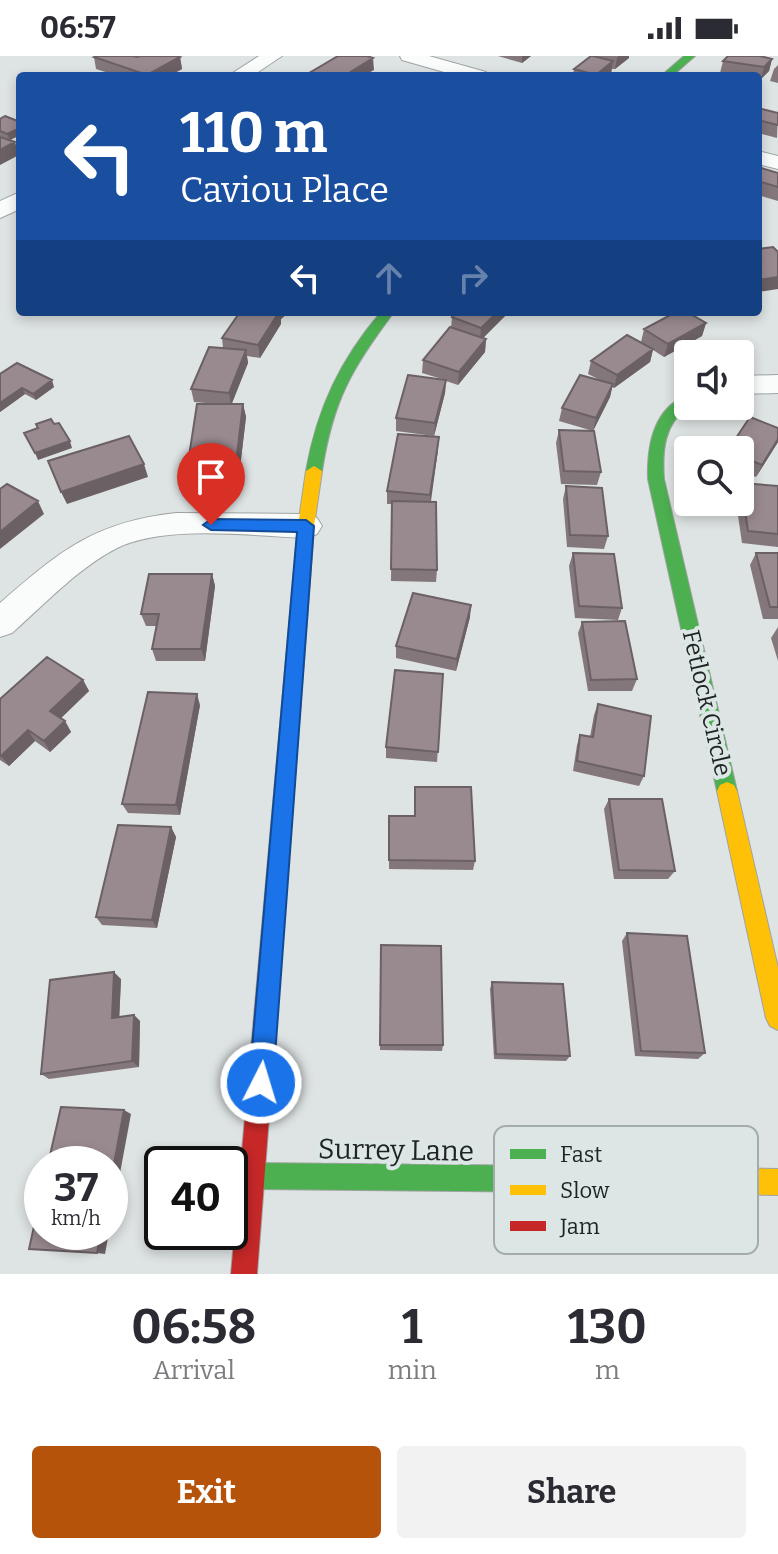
<!DOCTYPE html>
<html lang="en">
<head>
<meta charset="utf-8">
<style>
	body { margin:0; font-family:Bitter,serif; background:#f2f2f3; color:#2b2b33; height:100vh; display:flex; flex-direction:column; font-size:30px; white-space:nowrap }
	* { box-sizing:border-box; margin:0 }
	p { font-size:26px; color:#7c7c81 }
	.icon { flex:none; width:44px; height:44px; fill:none; stroke:currentColor; stroke-width:2; stroke-linecap:round; stroke-linejoin:round }
	.map { position:relative; height:1218px; overflow:hidden }
	.panel { display:flex; flex-direction:column; background:#fff; flex:1 }
	.panel>* { flex:none }
	.banner { position:absolute; left:16px; top:16px; width:746px; height:244px; border-radius:8px; box-shadow:0 4px 12px #0003; background:#1a4fa0; color:#fff; overflow:hidden }
	.fabs { position:absolute; left:674px; top:284px; display:grid; gap:16px }
	.fabs a { display:grid; place-items:center; width:80px; height:80px; border-radius:8px; background:#fff; box-shadow:0 4px 12px #0003; font-size:40px }
	.speed { position:absolute; left:24px; top:1090px; display:flex; gap:16px; font-size:40px; font-weight:700; text-align:center }
	.speed>* { display:grid; place-content:center; width:104px; height:104px; border-radius:50%; background:#fff; box-shadow:0 4px 12px #0003; line-height:1 }
	.speed small { font-size:20px; font-weight:400 }
	.speed .limit { border:4px solid #111; border-radius:12px; background:#fff; color:#111 }
	.pin { position:absolute; display:grid; place-items:center; width:68px; height:68px; color:#fff; margin:-82px -34px; border-radius:50% 50% 50% 0; rotate:-45deg; box-shadow:0 0 8px #0007 }
	.pin .icon { rotate:45deg }
	.me { position:absolute; width:88px; margin:-44px; rotate:5deg; stroke-linejoin:round; filter:drop-shadow(0 0 6px #0008) }
	.turn { display:flex; align-items:center; gap:28px; height:168px; padding:0 32px; font-size:36px }
	.turn .icon { width:104px; height:104px; stroke-width:2.5 }
	.turn b { display:block; font-size:56px; line-height:68px }
	.lanes { display:flex; align-items:center; height:76px; padding:0 32px; background:#0003; justify-content:center; gap:40px; direction:ltr }
	.lanes .off { opacity:.35 }
	.eta { display:flex; justify-content:space-evenly; align-items:center; height:136px; text-align:center }
	.eta b { font-size:48px; font-weight:700; line-height:56px }
	.primary-button { display:flex; gap:16px; margin-top:auto; padding:16px 32px }
	.primary-button a { flex:1; height:92px; border-radius:8px; background:#b45309; color:#fff; font-size:32px; font-weight:700; line-height:92px; text-align:center }
	.primary-button a+a { background:#f2f2f3; color:#2b2b33 }
	.status { display:flex; justify-content:space-between; align-items:center; height:56px; padding:0 40px; background:#fff; direction:ltr }
	.status svg { height:22px; fill:currentColor }
	.map>svg:first-child { display:block }
	.lines { fill:none; stroke-linecap:round; stroke-linejoin:round }
	.street-casing { stroke:#9fa4a3; stroke-width:2 }
	.fast-casing { stroke:#9fa4a3; stroke-width:2 }
	.slow-casing { stroke:#9fa4a3; stroke-width:2 }
	.jam-casing { stroke:#9fa4a3; stroke-width:2 }
	.street { fill:#fafbfb; fill-rule:evenodd }
	.fast { fill:#4caf50; fill-rule:evenodd }
	.slow { fill:#ffc107; fill-rule:evenodd }
	.jam { fill:#c62828; fill-rule:evenodd }
	.wall { fill:#84777c }
	.shaded-wall { fill:#6b6165 }
	.building { fill:#998a90; stroke:#6b6165; stroke-width:2 }
	.route { fill:#1a73e8; stroke:#114b97; stroke-width:2 }
	.labels { text-anchor:middle; dominant-baseline:central; stroke-width:8; stroke-linejoin:round; paint-order:stroke }
	.street-label { font-size:24px; fill:#1f2322; stroke:#dbe6e5 }
	.near-street-label { font-size:28px; fill:#1f2322; stroke:#dbe6e5 }
	.key { fill:#dbe6e5; stroke:#a3acaa; stroke-width:2 }
	.key-label { font-size:22px; fill:#1f2322 }
</style>
</head>
<body>
<div class="status"><b>06:57</b><svg viewBox="0 0 49 12"><path d="M0 12V9h3v3zM5 12V6h3v6zM10 12V3h3v9zM15 12V0h3v12zM26 1h20v11H26zM47 4h2v5h-2z"/></svg></div>
<div class="map">
<svg width="778" height="1218" viewBox="0 0 778 1218">
	<rect width="100%" height="100%" fill="#dee3e3"/>
	<g class="lines">
		<g class="street-casing">
			<path id="street" d="M259,0H282L252,20H228Z
				M400,0H429L486,16L489,20H458L402,4Z
				M758,95L778,100V113L758,108Z
				M20,136V153L0,162V145Z
				M778,319V337L740,338V320Z
				M176,457L306,458L317,462L322,470L317,478L306,482C252,480 167,468 117,492C78,512 45,548 12,577L0,581V547C60,495 94,466 176,457Z"/>
		</g>
		<g class="fast-casing">
			<path id="fast" d="M684,0H695L672,20H661Z
				M381,256H394C352,312 333,344 322,415L314,420L309,419L306,415C317,353 340,304 381,256Z
				M688,339L689,350C664,368 662,394 664,423L737,735L734,741L727,744L720,741L717,735L648,423C647,391 653,352 688,339Z
				M254,1107L646,1111L655,1115L659,1124L655,1133L646,1137L254,1133L245,1129L241,1120L245,1111Z"/>
		</g>
		<g class="slow-casing">
			<path id="slow" d="M314,410L322,415L314,470L293,748L290,754L283,757L276,754L273,748L298,470L306,415Z
				M727,726L734,729L737,735L778,912V974L770,970L766,962L717,735L720,729Z
				M646,1111L778,1113V1139L646,1137L637,1133L633,1124L637,1115Z"/>
		</g>
		<g class="jam-casing">
			<path id="jam" d="M283,739L290,742L293,748L257,1218H231L273,748L276,742Z"/>
		</g>
		<use href="#street" class="street"/>
		<use href="#fast" class="fast"/>
		<use href="#slow" class="slow"/>
		<use href="#jam" class="jam"/>
	</g>
	<path class="wall" d="M498,0H531L522,7Z
		M596,0H629V2L615,13H612L611,17L608,20H573L574,13Z
		M94,1H180L182,13L169,20H118L96,13Z
		M772,3L769,15L761,23L758,22V20H742L720,17L723,5Z
		M778,9V27L770,25L774,13Z
		M758,52L778,57L777,82L758,77Z
		M0,63L20,66V79L10,84L0,81Z
		M758,111L778,117V145L758,139Z
		M240,256H289L281,263V268L260,302L247,300L248,307L231,348H243L246,361L239,420H191L188,407L217,348L194,346L191,333L223,292L222,282Z
		M509,256L483,282L486,283L485,296L458,329L446,325L445,337L434,380L396,375V362L442,323L422,317L423,304L451,272L452,261Z
		M676,256H702L694,260L706,267L702,280L664,301L653,294L650,306L614,332L612,331L610,341L593,375L559,365L562,352L600,324L588,318L591,305L641,286L644,273Z
		M0,318L54,331L36,344L25,338L0,356Z
		M778,372V386L756,421L740,415V394Z
		M559,374L601,416L597,429L561,428L556,387Z
		M438,394L430,446L437,514L436,526L391,525L392,448H387V435Z
		M741,427L778,430V491L742,487L736,446H740V429Z
		M566,430L608,480L604,493L567,491L563,443Z
		M573,497L622,552L618,564L575,562L569,510Z
		M756,497H778V563H763L750,509Z
		M212,518L215,530L205,605H156L152,593L156,570H146L141,558Z
		M470,561L456,615L396,602V590Z
		M582,566L637,623L632,635H588L578,577Z
		M778,571V605L771,582Z
		M443,618L437,706L386,702V691Z
		M83,624L89,635L61,662L65,665L71,676L50,696L35,685L9,710L0,704V643Z
		M598,648L644,720L639,730L573,715L577,689L580,679L590,681L594,659Z
		M200,649L180,759L128,757L122,748Z
		M609,743L675,815L668,823H614L604,753Z
		M389,760H415L475,805L473,814L389,813Z
		M171,771L176,781L157,872L102,869L96,861Z
		M627,877L705,997L698,1003L635,1000L622,885Z
		M381,889L443,989L442,995L380,994Z
		M121,923L119,961L134,959L140,965L139,1011L49,1023L41,1018Z
		M492,926L570,1000L566,1005L494,1003L490,933Z"/>
	<path class="shaded-wall" d="M522,0H531L522,7Z
		M619,0H629V2L615,13L617,2Z
		M180,1L182,13L169,20H147V19Z
		M373,2L374,14L363,20H344Z
		M772,3L769,15L761,23L764,11Z
		M613,5L611,17L608,20H596Z
		M20,72V79L10,84L7,78Z
		M15,86L19,99L0,109V94Z
		M778,221V233L758,236V224Z
		M279,256H289L281,263V268L260,302L258,289Z
		M498,256H509L480,285L481,272Z
		M706,267L702,280L664,301L668,288Z
		M486,283L485,296L458,329L459,316Z
		M653,293L650,306L614,332L617,319Z
		M246,294L248,307L231,350L229,337Z
		M52,324L54,331L36,344L33,338Z
		M446,324L445,337L434,380L435,367Z
		M613,328L610,341L593,375L596,362Z
		M22,332L25,338L0,356V347Z
		M243,348L246,361L239,420L236,407Z
		M439,381L438,394L430,452V439Z
		M778,383V386L756,421L762,409Z
		M70,385L72,392L38,404L35,397Z
		M144,408L148,421L67,448L61,436Z
		M38,445L44,458L0,493V476Z
		M212,518L215,530L205,605L201,593Z
		M471,549L470,561L456,615L457,603Z
		M83,624L89,635L57,666L50,655Z
		M197,638L200,649L180,759L176,749Z
		M65,665L71,676L50,696L44,685Z
		M28,674L35,685L9,710L1,700Z
		M171,771L176,781L157,872L152,864Z
		M114,916L121,923L119,969L112,962Z
		M134,959L140,965L139,1011L132,1005Z
		M124,1054L131,1058L110,1171V1129Z
		M101,1176H109L105,1198L97,1197Z"/>
	<path class="building" d="M96,0H133L137,1L140,0H176L180,1L147,19L94,1Z
		M338,0H367L373,2L344,20H325L311,16Z
		M591,0H593L613,5L596,19L574,13Z
		M728,0H760L772,3L764,11L723,5Z
		M758,52L778,57V69L758,64Z
		M5,60L20,66V72L7,78L0,75V63Z
		M0,81L15,86L0,94Z
		M758,111L778,117V131L758,125Z
		M773,191L778,196V221L758,224V205L761,204L758,201V193Z
		M240,256H279L258,289L222,282Z
		M457,256H498L481,272L452,261Z
		M676,256H687L706,267L668,288L644,273Z
		M450,271L486,283L459,316L423,304Z
		M627,279L653,293L617,319L591,305Z
		M209,291L246,294L229,337L191,333Z
		M17,307L52,324L33,338L22,332L0,347V318Z
		M408,319L446,324L435,367L396,362Z
		M580,319L613,328L596,362L562,352Z
		M197,348H243L236,407H188Z
		M750,361L778,372V383L762,409L740,400V394H728Z
		M51,363L54,368L59,367L70,385L35,397L24,377L38,372L36,368Z
		M559,374L594,375L601,416L564,415Z
		M398,378L439,381L430,439L387,435Z
		M129,380L144,408L61,436L48,405Z
		M741,427L778,430V478L748,475Z
		M7,428L38,445L0,476V433Z
		M566,430L602,432L608,480L570,479Z
		M392,445L436,446L437,514L391,513Z
		M573,497L614,498L622,552L579,550Z
		M756,497H778V551H770Z
		M149,518H212L201,593H152L159,558H141Z
		M413,537L471,549L457,603L396,590Z
		M625,565L637,623L591,624L582,566Z
		M47,601L83,624L50,655L65,665L44,685L28,674L1,700L0,699V643Z
		M395,614L443,618L438,696L386,691Z
		M148,636L197,638L176,749L122,748Z
		M598,648L651,660L644,720L577,705L580,679L593,681Z
		M415,731H471L475,805L389,804V760H415Z
		M609,743H662L675,815L619,814Z
		M118,769L171,771L152,864L96,861Z
		M627,877L687,880L705,997L641,995Z
		M381,889L441,890L443,989H380Z
		M114,916L112,962L134,959L132,1005L41,1018L50,924Z
		M492,926L563,928L570,1000L496,998Z
		M61,1051L124,1054L110,1129V1108H48Z
		M42,1134V1176H101L97,1197L29,1193Z"/>
	<path class="route" d="M211,463L306,464L314,470L273,1027L270,1036L261,1040L253,1036L249,1027L297,476L211,474L203,469Z"/>
	<g class="labels">
		<g class="street-label">
			<text transform="translate(707 647) rotate(77)">Fetlock Circle</text>
		</g>
		<g class="near-street-label">
			<text transform="translate(396 1094) rotate(1)">Surrey Lane</text>
		</g>
	</g>
	<rect x="494" y="1070" width="264" height="128" rx="12" class="key"/>
	<rect x="510" y="1093" width="36" height="10" fill="#4caf50"/>
	<rect x="510" y="1129" width="36" height="10" fill="#ffc107"/>
	<rect x="510" y="1165" width="36" height="10" fill="#c62828"/>
	<g class="key-label">
		<text x="560" y="1106">Fast</text>
		<text x="560" y="1142">Slow</text>
		<text x="560" y="1178">Jam</text>
	</g>
</svg>
<div class="fabs">
<a><svg class="icon" aria-label="sound" viewBox="0 0 24 24"><path d="M4 9h4l5-4v14l-5-4H4zM17 9q2 3 0 6"/></svg></a>
<a><svg class="icon" aria-label="search" viewBox="0 0 24 24"><circle cx="10" cy="10" r="6"/><path d="M15 15l6 6"/></svg></a>
</div>
<div class="speed"><div>37<small>km/h</small></div><div class="limit">40</div></div>
<div class="pin" style="left:211px;top:469px;background:#d93025"><svg class="icon" aria-label="arrive" viewBox="0 0 24 24"><path d="M6 21V4h12l-3 4 3 4H6"/></svg></div>
<svg class="me" style="left:261px;top:1027px" viewBox="-20 -20 40 40"><circle r="17" fill="#1a73e8" stroke="#fff" stroke-width="3"/><path d="M0-11L8 9 0 5-8 9z" fill="#fff"/></svg>
<div class="banner">
<div class="turn"><svg class="icon" aria-label="left" viewBox="0 0 24 24"><path d="M17 20v-9H6M10 6l-5 5 5 5"/></svg><div><b>110 m</b>Caviou Place</div></div>
<div class="lanes"><svg class="icon" aria-label="left" viewBox="0 0 24 24"><path d="M17 20v-9H6M10 6l-5 5 5 5"/></svg><svg class="icon off" aria-label="ahead" viewBox="0 0 24 24"><path d="M12 20V5M6 11l6-6 6 6"/></svg><svg class="icon off" aria-label="right" viewBox="0 0 24 24"><path d="M7 20v-9h11M14 6l5 5-5 5"/></svg></div>
</div>
</div>
<section class="panel">
<div class="eta">
<div><b>06:58</b><p>Arrival</p></div>
<div><b>1</b><p>min</p></div>
<div><b>130</b><p>m</p></div>
</div>
<div class="primary-button"><a>Exit</a><a>Share</a></div>
</section>
</body>
</html>
